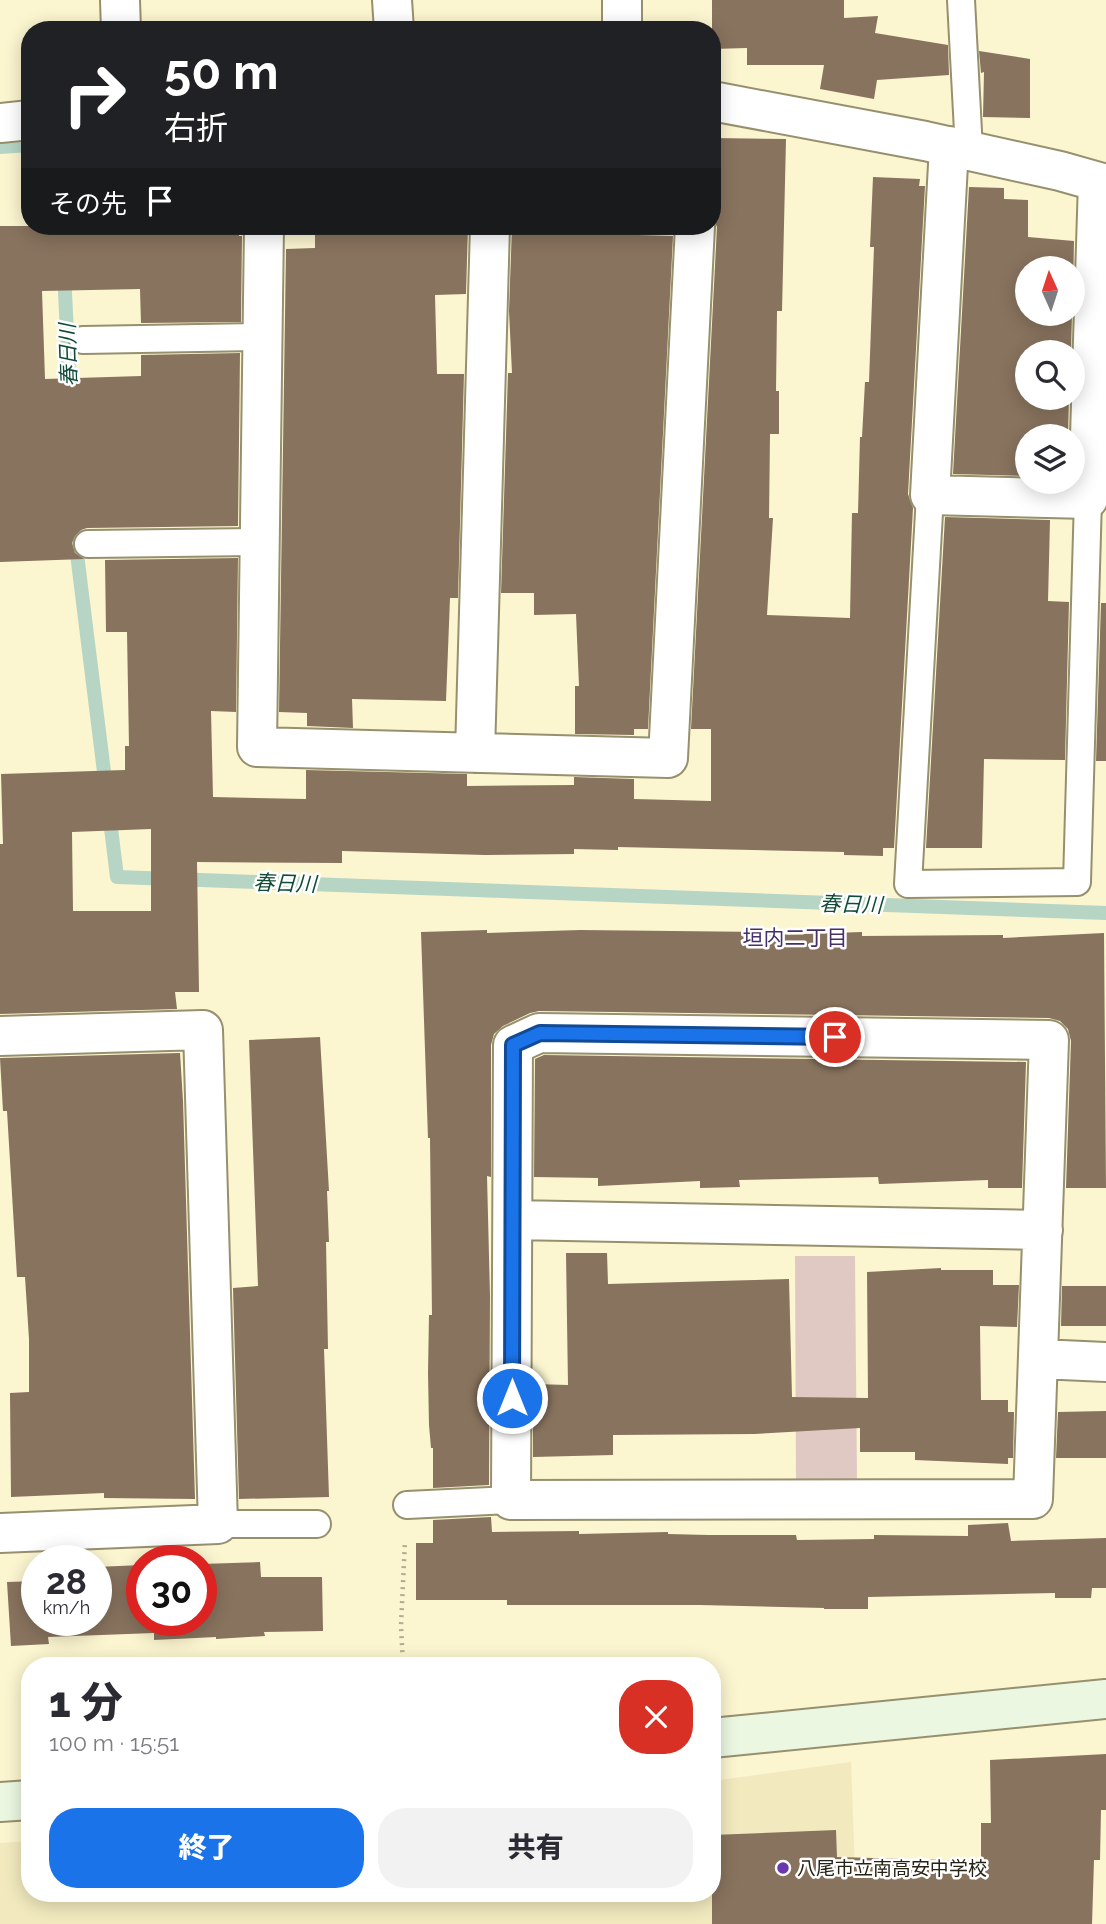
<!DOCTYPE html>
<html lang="ja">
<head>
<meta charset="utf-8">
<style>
	body { margin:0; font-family:Raleway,"Noto Sans JP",sans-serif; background:#f2f2f3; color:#2b2b33; height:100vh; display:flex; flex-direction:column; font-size:26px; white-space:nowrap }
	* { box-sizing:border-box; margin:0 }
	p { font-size:23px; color:#7c7c81 }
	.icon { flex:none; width:38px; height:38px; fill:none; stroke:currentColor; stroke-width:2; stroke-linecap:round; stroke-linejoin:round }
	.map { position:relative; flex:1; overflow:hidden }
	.panel { position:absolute; left:21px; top:1657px; width:700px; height:245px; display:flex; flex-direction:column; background:#fff; border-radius:28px; box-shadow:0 4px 18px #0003 }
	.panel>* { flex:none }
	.top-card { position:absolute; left:21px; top:21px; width:700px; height:214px; border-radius:28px; box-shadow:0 4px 18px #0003; background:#202124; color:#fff; overflow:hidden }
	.needle { width:46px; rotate:357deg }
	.tools { position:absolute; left:1015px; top:256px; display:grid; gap:14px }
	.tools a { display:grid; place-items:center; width:70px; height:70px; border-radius:50%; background:#fff; box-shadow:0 4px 18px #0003; font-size:35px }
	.speed { position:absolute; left:21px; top:1545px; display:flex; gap:14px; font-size:35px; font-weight:700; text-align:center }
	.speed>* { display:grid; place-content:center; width:91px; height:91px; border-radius:50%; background:#fff; box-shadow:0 4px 18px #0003; line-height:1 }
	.speed small { font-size:18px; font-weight:400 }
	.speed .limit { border:10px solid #d22; background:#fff; color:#111 }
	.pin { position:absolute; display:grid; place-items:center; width:60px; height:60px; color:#fff; margin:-30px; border:4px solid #fff; border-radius:50%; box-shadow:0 2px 7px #0007 }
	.me { position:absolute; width:77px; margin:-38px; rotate:0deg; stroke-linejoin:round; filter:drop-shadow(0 0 5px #0008) }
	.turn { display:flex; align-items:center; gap:24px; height:147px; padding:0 28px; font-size:32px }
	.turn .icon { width:91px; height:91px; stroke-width:2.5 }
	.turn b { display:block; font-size:49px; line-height:60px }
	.then { display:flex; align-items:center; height:66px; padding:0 28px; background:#0003; gap:14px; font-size:26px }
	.round { display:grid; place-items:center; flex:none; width:74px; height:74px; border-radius:28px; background:#f2f2f3 }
	.head { display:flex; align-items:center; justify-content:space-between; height:119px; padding:0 28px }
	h1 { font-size:42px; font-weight:800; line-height:52px }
	.primary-button { display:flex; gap:14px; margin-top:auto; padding:14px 28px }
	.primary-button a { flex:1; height:80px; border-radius:28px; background:#1a73e8; color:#fff; font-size:28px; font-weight:800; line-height:80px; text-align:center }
	.primary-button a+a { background:#f2f2f3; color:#2b2b33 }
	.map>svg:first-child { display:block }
	.built { fill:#f2eabe }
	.green { fill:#e1c9c3 }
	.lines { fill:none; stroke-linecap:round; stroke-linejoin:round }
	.stream { stroke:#b6d5c5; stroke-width:14 }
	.building { fill:#88735e; fill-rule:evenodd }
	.lane-casing { stroke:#96906e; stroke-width:30 }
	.street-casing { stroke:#96906e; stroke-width:42 }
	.secondary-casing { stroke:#96906e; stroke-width:42 }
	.path { stroke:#b2ad90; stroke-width:4.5; stroke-dasharray:2 5; stroke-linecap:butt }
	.lane { stroke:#fff; stroke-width:26 }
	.street { stroke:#fff; stroke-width:38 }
	.secondary { stroke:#ebf7e1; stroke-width:38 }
	.route-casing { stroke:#114b97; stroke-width:18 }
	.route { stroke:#1a73e8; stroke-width:12 }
	.poi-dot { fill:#6a37ae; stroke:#fff; stroke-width:2.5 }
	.labels { text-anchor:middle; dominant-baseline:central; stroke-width:5; stroke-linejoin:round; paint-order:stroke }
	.poi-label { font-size:19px; fill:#252315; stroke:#fff; text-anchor:start }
	.water-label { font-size:21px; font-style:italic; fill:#124c36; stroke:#fff }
	.neighbourhood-label { font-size:21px; fill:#452e69; stroke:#fff }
</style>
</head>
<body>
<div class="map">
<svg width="1106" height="1924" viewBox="0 0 1106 1924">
	<rect width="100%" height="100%" fill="#fbf5d0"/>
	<path class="built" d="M851,1762L857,1924H0V1843L30,1841V1894H712V1781Z"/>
	<path class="green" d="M795,1256H855L857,1481H796Z"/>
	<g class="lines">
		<path class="stream" d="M0,147L30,145
			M64,272L70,395
			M75,516L76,546L106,788
			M109,812L117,877L1106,913"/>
	</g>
	<path class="building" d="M712,0H844V18L878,16L875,33L948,45L949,75L877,80L874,99L820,89L824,65H747V48L712,49Z
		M979,51L1030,59V118L983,117L984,72L981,73Z
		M714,138L786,139L782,311H777L776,391H779V434H770L769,518H773L767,615L850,618L852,513H858L860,437H862L865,382H869L874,247H870L873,177L920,179L919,186H925L908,494L913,508L894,848H883V856L844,855V852L618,847V850L574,849V854L485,855L342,851V863L197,862L199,992H175L177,1009L0,1014V844H3L1,774L125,770V746H129L127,632H106L105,560L238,558L236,712L211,711L213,797L306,799V770L467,774V786L574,785V777L634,779V799L711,801V729H691L717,227L712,214ZM151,829V911H73L72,832Z
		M969,187L1004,188V199L1028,200V237L1074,241L1073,289V268H1027V313H1072L1071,352H1027V397H1069L1068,436H1027V476L953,474Z
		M0,226H238L239,236H242L241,322L141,323L140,289L42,291L45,379L141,376V355L240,353L238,526L87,528L81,530L75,536L72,543L75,553L84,559L0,562Z
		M315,226H468L466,294L435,295L437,374H464L458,598H450L446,701L352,699L353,728L307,726V713L279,712L286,249L315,248Z
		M512,226H638V235L673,236L648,729H634V735L575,734V686H579L576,614L534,615V593H501L508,373H512L509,311Z
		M945,517L1050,520L1048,601L1069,602L1065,760L984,759L982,848H926Z
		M1101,603H1106V761H1096Z
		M487,930V933L580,930L769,932V935L862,932V936L1003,935V938L1104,933L1106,1188H1066L1071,1041L1068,1029L1060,1021L1049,1018L539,1011L530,1013L503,1026L494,1034L491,1045V1177L487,1176L490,1296L489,1485L433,1488V1448H431L429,1425L428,1373L429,1315H432L430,1138H428L421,932Z
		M320,1037L329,1191H327L329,1242H326L328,1349H324L329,1497L239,1499L233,1288L258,1286L249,1040Z
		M180,1053L183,1101L195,1499L104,1498V1493L11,1497L10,1393L29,1392V1339L25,1277H17L7,1111H3L0,1058Z
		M544,1055L1026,1062L1022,1188H988V1180L879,1184L878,1177L739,1180L740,1187L700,1188V1181L598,1186V1178L534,1177L535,1059Z
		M566,1253H607L608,1284L789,1279L792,1397L868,1398L867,1272L941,1268V1270H993V1285H1019L1017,1327L980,1326L981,1400H1008V1412H1014L1013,1458H1008V1464L915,1460V1452H860V1428L754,1434L613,1435V1455L533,1457V1384L568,1385Z
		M1062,1286H1106V1326H1061Z
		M1106,1411V1458H1056L1058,1412Z
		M491,1517L492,1532L579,1531V1534L668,1532V1534L708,1535H796L797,1540L874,1539V1535L968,1536V1525L1008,1523L1011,1541L1106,1538V1588H1092L1091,1598H1055V1593L868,1597V1609H824V1608L700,1605H507V1600H416V1543H433V1520Z
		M260,1562L261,1577H322L323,1631L264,1632L265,1636L216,1639V1637L154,1640V1633L48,1637L49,1644L11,1646L7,1582L37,1581V1620H96V1567L142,1565V1620H201V1564Z
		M1106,1754V1810H1101L1100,1860H1094L1092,1924H712V1835L836,1830L837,1857L981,1861V1823H991L990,1760Z"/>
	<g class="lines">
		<g class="lane-casing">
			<path id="lane" d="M961,0L969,150
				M83,340L262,337
				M930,495L908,884L1077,882L1088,499
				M88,544L259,542
				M407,1505L511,1500
				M218,1524H317"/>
		</g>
		<g class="street-casing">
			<path id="street" d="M120,0L121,30
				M392,0L394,30
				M622,0V30
				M712,101L925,141L1060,171L1106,184
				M0,123L30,120
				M949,146L930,495L1088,499L1098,182
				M264,226L257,747L668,758L695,226
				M475,753L490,226
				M539,1033L1049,1040L1033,1499L511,1500L513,1045Z
				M0,1036L203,1030L218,1524L0,1533
				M513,1220L1043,1230
				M1040,1359L1106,1362"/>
		</g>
		<g class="secondary-casing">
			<path id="secondary" d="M712,1738L1106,1699
				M0,1802L30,1800"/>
		</g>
		<path class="path" d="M403,1666L401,1625L405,1541"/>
		<use href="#lane" class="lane"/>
		<use href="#street" class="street"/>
		<use href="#secondary" class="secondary"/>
	</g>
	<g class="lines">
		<g class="route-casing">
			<path id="route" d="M512,1398L513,1045L540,1033L835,1037"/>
		</g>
		<use href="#route" class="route"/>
	</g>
	<circle class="poi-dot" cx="783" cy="1868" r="7"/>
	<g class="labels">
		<g class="poi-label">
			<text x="797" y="1868">八尾市立南高安中学校</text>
		</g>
		<g class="water-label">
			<text transform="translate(68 355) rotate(-92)">春日川</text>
			<text transform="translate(285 883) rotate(2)">春日川</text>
			<text transform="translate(851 904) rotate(2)">春日川</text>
		</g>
		<g class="neighbourhood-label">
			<text x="795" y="937">垣内二丁目</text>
		</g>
	</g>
</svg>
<div class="tools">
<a><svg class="needle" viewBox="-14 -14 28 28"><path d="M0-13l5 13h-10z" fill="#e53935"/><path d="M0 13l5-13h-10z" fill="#7c7c81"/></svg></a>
<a><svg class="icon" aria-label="search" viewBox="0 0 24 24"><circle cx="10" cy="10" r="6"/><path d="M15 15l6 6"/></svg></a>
<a><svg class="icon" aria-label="layers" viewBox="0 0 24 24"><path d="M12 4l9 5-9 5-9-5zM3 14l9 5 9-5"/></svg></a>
</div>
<div class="speed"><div>28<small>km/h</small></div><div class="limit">30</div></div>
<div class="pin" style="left:835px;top:1037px;background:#d93025"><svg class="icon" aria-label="arrive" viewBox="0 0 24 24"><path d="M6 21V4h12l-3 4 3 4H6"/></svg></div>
<svg class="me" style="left:512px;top:1398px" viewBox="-20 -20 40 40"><circle r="17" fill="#1a73e8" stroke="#fff" stroke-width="3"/><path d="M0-11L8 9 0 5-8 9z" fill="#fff"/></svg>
<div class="top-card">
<div class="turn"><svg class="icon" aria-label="right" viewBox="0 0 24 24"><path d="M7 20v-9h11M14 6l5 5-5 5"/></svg><div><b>50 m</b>右折</div></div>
<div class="then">その先<svg class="icon" aria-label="arrive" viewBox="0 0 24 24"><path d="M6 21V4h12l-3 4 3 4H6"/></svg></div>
</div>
<section class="panel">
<div class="head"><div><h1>1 分</h1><p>100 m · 15:51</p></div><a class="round" style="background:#d93025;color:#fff"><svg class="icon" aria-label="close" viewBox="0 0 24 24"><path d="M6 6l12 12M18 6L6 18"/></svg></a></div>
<div class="primary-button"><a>終了</a><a>共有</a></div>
</section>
</div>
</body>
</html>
